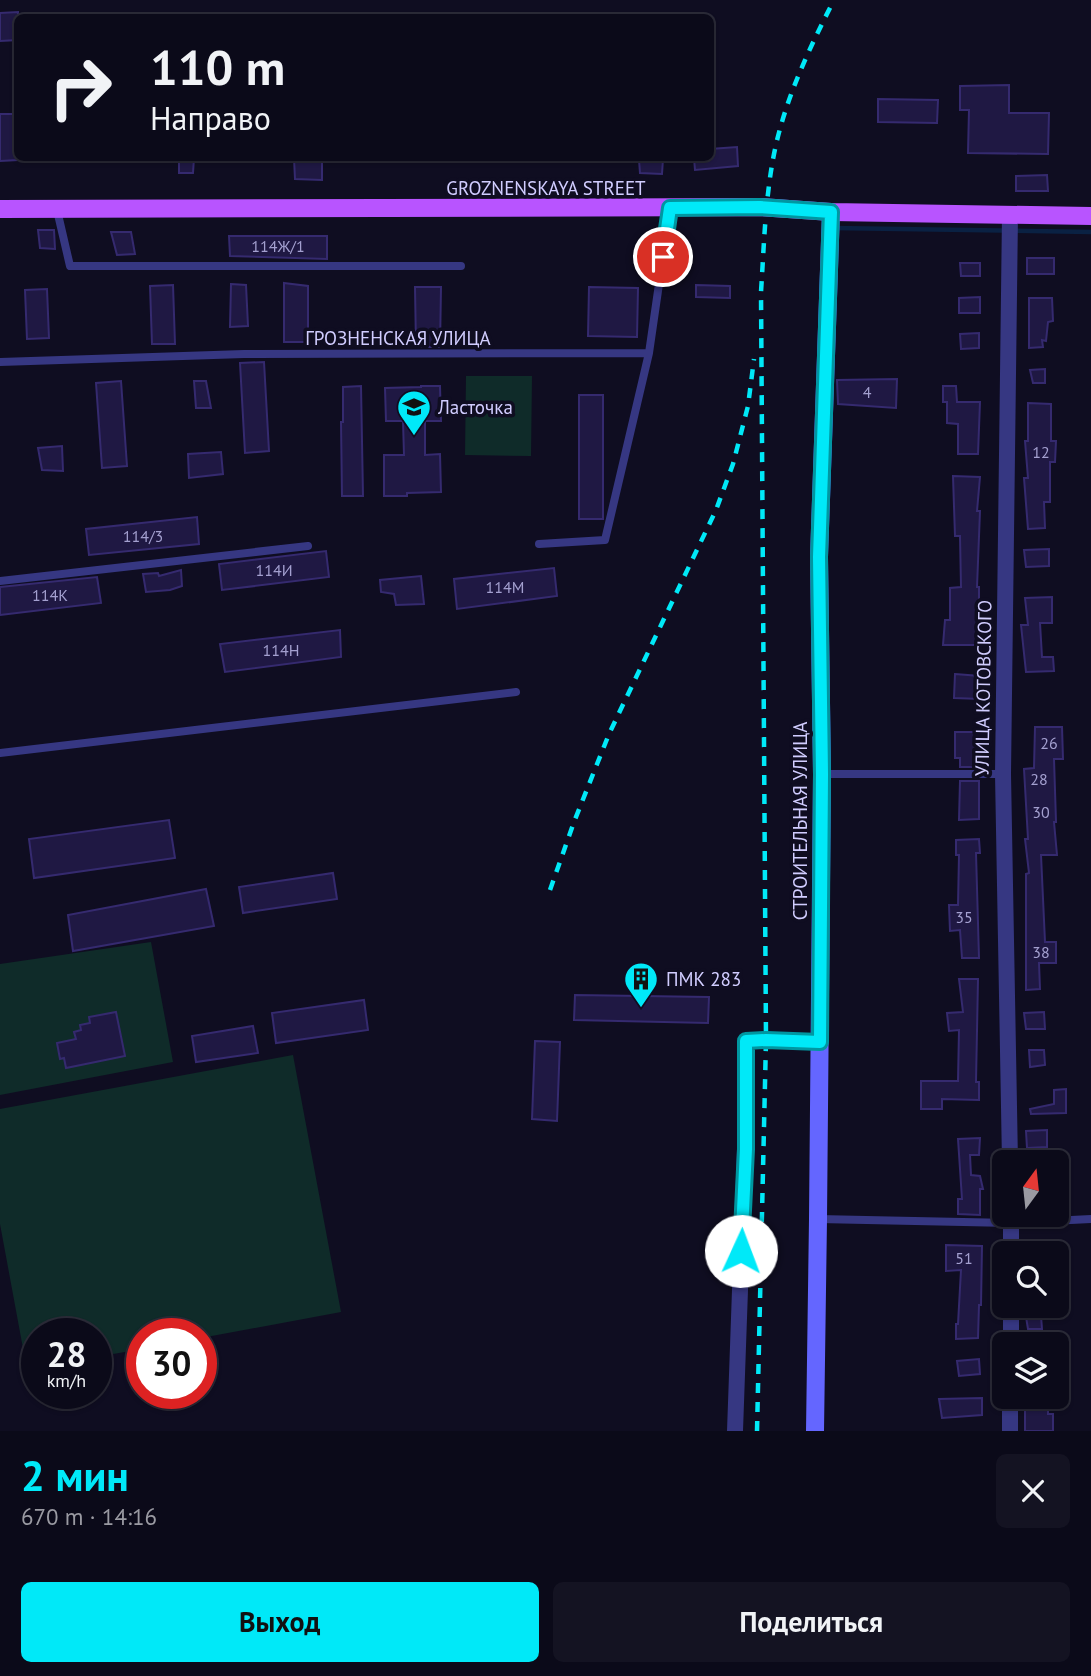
<!DOCTYPE html>
<html lang="ru">
<head>
<meta charset="utf-8">
<style>
	body { margin:0; font-family:"PT Sans",sans-serif; background:#141322; color:#f1f3f6; height:100vh; display:flex; flex-direction:column; font-size:26px; white-space:nowrap }
	* { box-sizing:border-box; margin:0 }
	p { font-size:23px; color:#9a9aa2 }
	.icon { flex:none; width:38px; height:38px; fill:none; stroke:currentColor; stroke-width:2; stroke-linecap:round; stroke-linejoin:round }
	.map { position:relative; height:1431px; overflow:hidden }
	.details { display:flex; flex-direction:column; background:#0b0a19; flex:1 }
	.details>* { flex:none }
	.hud { position:absolute; left:14px; top:14px; width:700px; height:147px; border-radius:10px; box-shadow:0 2px 5px #0004,0 0 0 2px #2b2b38; background:#0b0a19; color:#f1f3f6; overflow:hidden }
	.needle { width:46px; rotate:15deg }
	.fabs { position:absolute; left:992px; top:1150px; display:grid; gap:14px }
	.fabs a { display:grid; place-items:center; width:77px; height:77px; border-radius:10px; background:#0b0a19; box-shadow:0 2px 5px #0004,0 0 0 2px #2b2b38; font-size:35px }
	.speed { position:absolute; left:21px; top:1318px; display:flex; gap:14px; font-size:35px; font-weight:700; text-align:center }
	.speed>* { display:grid; place-content:center; width:91px; height:91px; border-radius:50%; background:#0b0a19; box-shadow:0 2px 5px #0004,0 0 0 2px #2b2b38; line-height:1 }
	.speed small { font-size:18px; font-weight:400 }
	.speed .limit { border:10px solid #d22; background:#fff; color:#111 }
	.pin { position:absolute; display:grid; place-items:center; width:60px; height:60px; color:#fff; margin:-30px; border:4px solid #fff; border-radius:50%; box-shadow:0 2px 7px #0007 }
	.me { position:absolute; width:77px; margin:-38px; rotate:2deg; stroke-linejoin:round; filter:drop-shadow(0 0 5px #0008) }
	.turn { display:flex; align-items:center; gap:24px; height:147px; padding:0 21px; font-size:32px }
	.turn .icon { width:91px; height:91px; stroke-width:2.5 }
	.turn b { display:block; font-size:49px; line-height:60px }
	.round { display:grid; place-items:center; flex:none; width:74px; height:74px; border-radius:10px; background:#141322 }
	.summary { display:flex; align-items:center; justify-content:space-between; height:119px; padding:0 21px }
	h1 { font-size:42px; font-weight:700; line-height:52px; color:#00e9f8 }
	.cta { display:flex; gap:14px; margin-top:auto; padding:14px 21px }
	.cta a { flex:1; height:80px; border-radius:10px; background:#00e9f8; color:#111; font-size:28px; font-weight:700; line-height:80px; text-align:center }
	.cta a+a { background:#141322; color:#f1f3f6 }
	.map>svg:first-child { display:block }
	.green { fill:#0f2b29 }
	.lines { fill:none; stroke-linecap:round; stroke-linejoin:round }
	.stream { stroke:#0a2143; stroke-width:4.5 }
	.building { fill:#1f1843; stroke:#352a6f; stroke-width:2 }
	.lane { stroke:#363782; stroke-width:8 }
	.street { stroke:#363782; stroke-width:16 }
	.secondary { stroke:#6466ff; stroke-width:18 }
	.primary { stroke:#b854ff; stroke-width:18 }
	.rail { stroke:#00e9f8; stroke-width:4.5; stroke-dasharray:10 9; stroke-linecap:butt }
	.route-casing { stroke:#0097a1; stroke-width:18 }
	.route { stroke:#00e9f8; stroke-width:12 }
	.labels { text-anchor:middle; dominant-baseline:central; stroke-width:7; stroke-linejoin:round; paint-order:stroke }
	.number-label { font-size:16px; fill:#a4a0d0 }
	.street-label { font-size:19px; fill:#d1cdff; stroke:#0f0d21 }
	.poi-label { font-size:19px; fill:#d1cdff; stroke:#0f0d21; text-anchor:start }
</style>
</head>
<body>
<div class="map">
<svg width="1091" height="1431" viewBox="0 0 1091 1431">
	<rect width="100%" height="100%" fill="#0f0d21"/>
	<path class="green" d="M466,376H532L531,456L465,455Z
		M151,942L173,1062L0,1095V964Z
		M293,1055L341,1312L201,1338V1334H142V1349L96,1357V1334H37V1368L27,1370L0,1224V1109Z"/>
	<g class="lines">
		<path class="stream" d="M833,228L1091,232"/>
	</g>
	<path class="building" d="M18,12V40L0,41V13Z
		M1009,85V113H1049L1048,154L968,153L969,110H960V86Z
		M878,99L938,100L937,123L878,122Z
		M0,114H18V160L0,161Z
		M737,147L738,166L695,170L694,158H710V149Z
		M179,158H194L193,173H179Z
		M294,158H322V180L295,179Z
		M663,159L662,174L640,173L639,160Z
		M1047,175L1048,191H1016V176Z
		M38,230H54L55,249L40,248Z
		M111,232H131L135,254L117,255Z
		M229,236H327V259L230,256Z
		M1027,258H1054V274H1027Z
		M960,263H980V276H961Z
		M284,283L308,286V342H284Z
		M231,284L246,285L248,326L230,327Z
		M173,285L175,344H152L150,286Z
		M696,285L730,286V298L696,297Z
		M415,287H441L440,347H416Z
		M589,287L638,288L637,337L588,336Z
		M47,289L49,338L27,339L25,290Z
		M980,297V313H959V298Z
		M1029,298H1052L1053,321L1048,322L1046,341L1042,340L1043,347L1029,348Z
		M979,333V348L961,349L960,334Z
		M264,362L269,451L245,453L240,363Z
		M1045,369V383H1033L1030,370Z
		M897,379L896,408L838,404L837,380Z
		M121,381L127,466L102,468L96,383Z
		M194,381H206L211,408H196Z
		M361,386L363,496H342L341,422H343V387Z
		M421,386H440L441,421H425V455L440,454L441,492L407,493V496H384V455H404L403,421H386L385,388L421,387Z
		M943,386H956L957,402H980L978,454H958V424L947,423V402H943Z
		M579,395H603V519H579Z
		M1028,403L1051,404V441H1056L1055,462H1050V502H1044L1045,528L1028,529L1024,478H1028L1025,441H1028Z
		M62,446L63,471L42,470L38,448Z
		M221,452L223,474L189,478L188,454Z
		M953,476L980,477L977,511H980L977,587H979V610H977V645H943L945,620H950V588L961,587L960,536H955Z
		M197,517L199,544L89,555L86,529Z
		M1049,549V566L1026,567L1024,550Z
		M326,551L329,577L222,590L219,564Z
		M554,568L557,596L457,609L454,579Z
		M181,570L182,586L170,590L146,592L143,574L158,573L159,576Z
		M421,576L424,604L396,605L394,594L381,592L380,580Z
		M97,577L101,603L0,615V587Z
		M1052,597V623H1040L1042,657H1053L1054,671L1026,672L1021,625H1028L1025,598Z
		M340,630L341,657L225,672L220,644Z
		M955,674L980,676L981,699L954,698Z
		M1035,727H1062L1063,759H1054L1056,822H1054L1057,855H1041L1045,942H1056V963H1039L1040,989L1026,990V874L1029,873L1025,839H1028L1024,769L1034,768Z
		M955,732H977L978,767H960V758H955Z
		M960,781H979V819L959,820Z
		M169,820L175,858L34,878L29,839Z
		M979,839L980,853H976L979,958H962L960,930L950,931L949,905H958L959,855H956V840Z
		M333,873L337,899L243,913L239,887Z
		M206,889L214,926L73,951L68,915Z
		M959,979H978L976,1082H979V1100L942,1099V1109H921V1081H958L959,1030L949,1031L947,1013L963,1012Z
		M575,995L709,997L708,1023L574,1020Z
		M364,1000L368,1030L276,1043L272,1013Z
		M116,1012L125,1056L66,1068L64,1058L60,1059L57,1043L76,1039L74,1032L81,1030L80,1025L90,1023L89,1017Z
		M1044,1012L1045,1029H1026L1024,1013Z
		M253,1026L258,1053L196,1062L192,1036Z
		M535,1041L560,1042L557,1121L532,1119Z
		M1029,1050H1044L1045,1065L1030,1067Z
		M1066,1089V1113L1031,1114L1030,1109L1054,1104V1090Z
		M1047,1130V1147L1027,1148L1026,1131Z
		M980,1138L979,1155H970L971,1175L980,1176L983,1189H980V1215L958,1214V1199H962L958,1139Z
		M946,1245L982,1246L981,1305H979L978,1338L956,1339V1324H958L961,1270L946,1271Z
		M1041,1316L1042,1329H1028L1026,1317Z
		M979,1359L980,1374L959,1376L957,1361Z
		M1025,1396H1048V1414H1053V1431H1025Z
		M982,1398V1415L942,1418L939,1399Z"/>
	<g class="lines">
		<path class="lane" d="M57,210L70,266H461
			M0,362L244,354L649,353L670,208
			M539,544L605,540L649,353
			M0,581L308,546
			M0,753L516,692
			M822,774H1003
			M818,1219L1011,1223L1091,1219"/>
		<path class="street" d="M1010,214L1003,774L1010,1162
			M1011,1253V1214
			M1011,1344V1306
			M735,1431L745,1149L746,1041L766,1040L820,1042
			M1010,1431V1396"/>
		<path class="secondary" d="M815,1431L818,1219L822,774L819,557L831,212"/>
		<path class="primary" d="M0,209L760,207L831,212L1091,216"/>
		<path class="rail" d="M550,890L574,822L609,734L716,510L733,464L748,406L754,359
			M757,1431L766,1040L761,292C764,246 765,200 774,154C785,99 809,49 834,0"/>
	</g>
	<g class="lines">
		<g class="route-casing">
			<path id="route" d="M663,257L670,208L760,207L831,212L819,557L822,774L820,1042L766,1040L746,1041V1149L741,1251"/>
		</g>
		<use href="#route" class="route"/>
	</g>
	<defs>
		<g id="school-pin" transform="scale(1.75)"><path d="M0 17L-7.5 6A9.5 9.5 0 1 1 7.5 6Z" fill="#00e9f8" stroke="#0f0d21"/><path d="M0-5L7-2L0 1L-7-2ZM-4 1L0 2.5L4 1V4Q0 6-4 4Z" fill="#111"/></g>
		<g id="building-pin" transform="scale(1.75)"><path d="M0 17L-7.5 6A9.5 9.5 0 1 1 7.5 6Z" fill="#00e9f8" stroke="#0f0d21"/><path d="M-4-6H4V6H1V3H-1V6H-4ZM-2.5-4.3h1.7v1.8h-1.7ZM.8-4.3h1.7v1.8H.8ZM-2.5-1h1.7V.8h-1.7ZM.8-1h1.7V.8H.8Z" fill="#111"/></g>
	</defs>
	<g fill-rule="evenodd">
		<use href="#school-pin" x="414" y="407"/>
		<use href="#building-pin" x="641" y="979"/>
	</g>
	<g class="labels">
		<g class="number-label">
			<text x="278" y="246">114Ж/1</text>
			<text x="867" y="392">4</text>
			<text x="1041" y="452">12</text>
			<text x="143" y="536">114/3</text>
			<text x="274" y="570">114И</text>
			<text x="505" y="587">114М</text>
			<text x="50" y="595">114К</text>
			<text x="281" y="650">114Н</text>
			<text x="1049" y="743">26</text>
			<text x="1039" y="779">28</text>
			<text x="1041" y="812">30</text>
			<text x="964" y="917">35</text>
			<text x="1041" y="952">38</text>
			<text x="964" y="1258">51</text>
		</g>
		<g class="street-label">
			<text x="546" y="188">GROZNENSKAYA STREET</text>
			<text x="398" y="338">ГРОЗНЕНСКАЯ УЛИЦА</text>
			<text transform="translate(983 688) rotate(-89)">УЛИЦА КОТОВСКОГО</text>
			<text transform="translate(800 821) rotate(-90)">СТРОИТЕЛЬНАЯ УЛИЦА</text>
		</g>
		<g class="poi-label">
			<text x="438" y="407">Ласточка</text>
			<text x="666" y="979">ПМК 283</text>
		</g>
	</g>
</svg>
<div class="fabs">
<a><svg class="needle" viewBox="-14 -14 28 28"><path d="M0-13l5 13h-10z" fill="#e53935"/><path d="M0 13l5-13h-10z" fill="#9a9aa2"/></svg></a>
<a><svg class="icon" aria-label="search" viewBox="0 0 24 24"><circle cx="10" cy="10" r="6"/><path d="M15 15l6 6"/></svg></a>
<a><svg class="icon" aria-label="layers" viewBox="0 0 24 24"><path d="M12 4l9 5-9 5-9-5zM3 14l9 5 9-5"/></svg></a>
</div>
<div class="speed"><div>28<small>km/h</small></div><div class="limit">30</div></div>
<div class="pin" style="left:663px;top:257px;background:#d93025"><svg class="icon" aria-label="arrive" viewBox="0 0 24 24"><path d="M6 21V4h12l-3 4 3 4H6"/></svg></div>
<svg class="me" style="left:741px;top:1251px" viewBox="-20 -20 40 40"><circle r="19" fill="#fff"/><path d="M0-13L10 11 0 6-10 11z" fill="#00e9f8"/></svg>
<div class="hud">
<div class="turn"><svg class="icon" aria-label="right" viewBox="0 0 24 24"><path d="M7 20v-9h11M14 6l5 5-5 5"/></svg><div><b>110 m</b>Направо</div></div>
</div>
</div>
<section class="details">
<div class="summary"><div><h1>2 мин</h1><p>670 m · 14:16</p></div><a class="round"><svg class="icon" aria-label="close" viewBox="0 0 24 24"><path d="M6 6l12 12M18 6L6 18"/></svg></a></div>
<div class="cta"><a>Выход</a><a>Поделиться</a></div>
</section>
</body>
</html>
